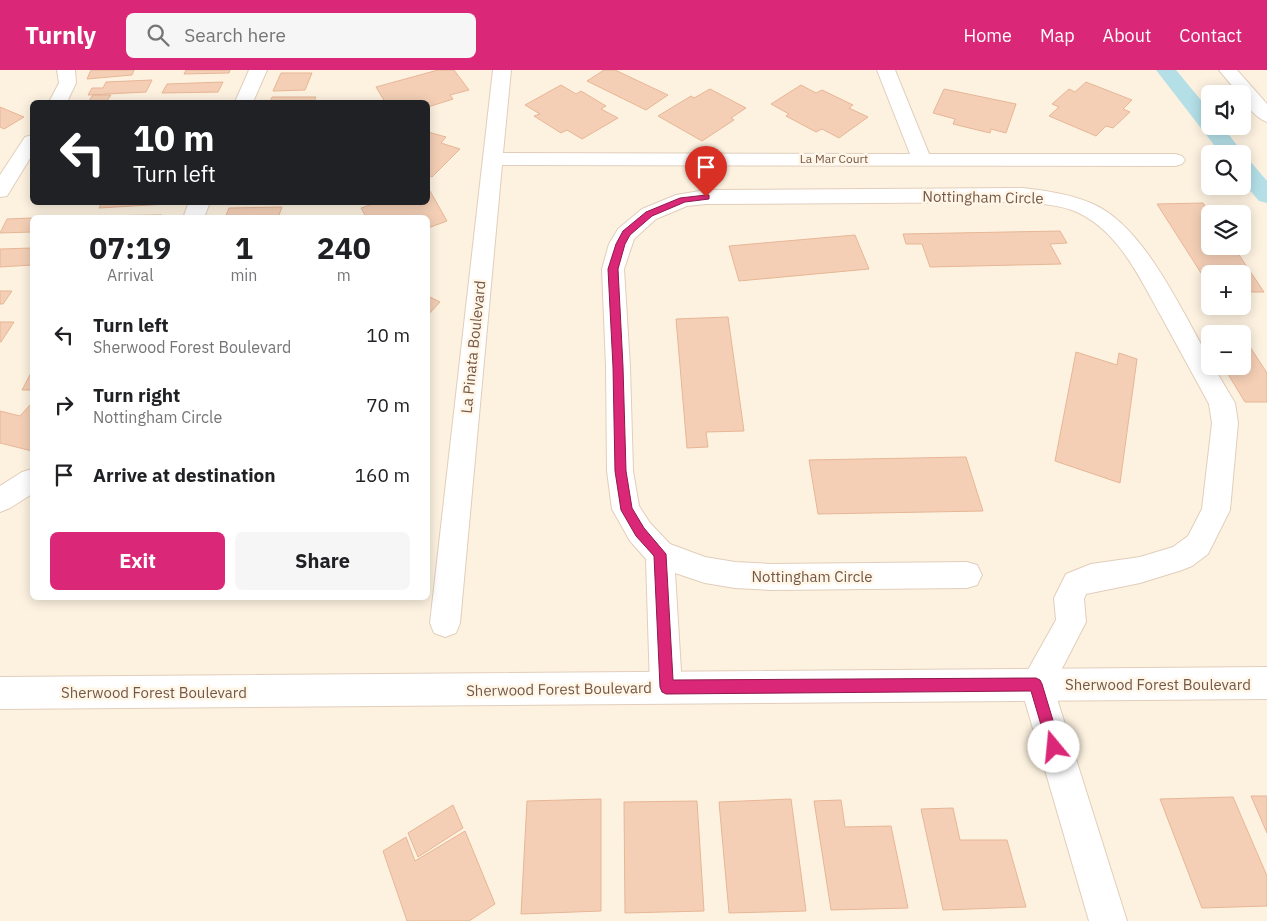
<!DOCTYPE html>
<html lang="en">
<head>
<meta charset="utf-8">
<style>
	body { margin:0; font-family:"IBM Plex Sans",sans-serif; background:#f6f6f6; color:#202124; height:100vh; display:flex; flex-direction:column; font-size:19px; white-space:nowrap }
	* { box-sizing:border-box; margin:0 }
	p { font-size:16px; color:#757577 }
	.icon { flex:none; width:28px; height:28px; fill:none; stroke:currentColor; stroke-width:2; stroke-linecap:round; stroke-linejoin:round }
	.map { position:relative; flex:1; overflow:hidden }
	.details { position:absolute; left:30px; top:145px; width:400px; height:385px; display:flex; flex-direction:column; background:#fff; border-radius:8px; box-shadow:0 2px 12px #0003 }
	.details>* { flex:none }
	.banner { position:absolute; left:30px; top:30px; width:400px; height:105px; border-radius:8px; box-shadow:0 2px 12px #0003; background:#202124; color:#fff; overflow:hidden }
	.fabs { position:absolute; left:1201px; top:15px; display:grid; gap:10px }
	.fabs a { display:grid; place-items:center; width:50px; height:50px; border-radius:8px; background:#fff; box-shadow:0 2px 12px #0003; font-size:25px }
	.pin { position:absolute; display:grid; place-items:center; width:42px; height:42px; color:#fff; margin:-51px -21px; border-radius:50% 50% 50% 0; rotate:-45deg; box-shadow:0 0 5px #0007 }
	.pin .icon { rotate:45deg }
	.me { position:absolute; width:55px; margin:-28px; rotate:343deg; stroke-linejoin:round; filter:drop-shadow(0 0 4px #0008) }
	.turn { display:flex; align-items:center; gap:18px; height:105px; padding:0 20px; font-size:22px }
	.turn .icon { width:65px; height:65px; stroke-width:2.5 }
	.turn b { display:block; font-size:35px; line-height:42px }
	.eta { display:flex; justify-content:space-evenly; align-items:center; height:85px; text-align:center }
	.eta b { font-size:30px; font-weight:800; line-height:35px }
	.button { display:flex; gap:10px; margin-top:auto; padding:10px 20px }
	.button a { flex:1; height:58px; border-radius:8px; background:#db2777; color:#fff; font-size:20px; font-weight:800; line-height:58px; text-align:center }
	.button a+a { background:#f6f6f6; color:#202124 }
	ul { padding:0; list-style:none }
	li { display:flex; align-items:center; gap:15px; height:70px; padding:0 20px }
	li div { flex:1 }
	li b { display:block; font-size:19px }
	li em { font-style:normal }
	header { display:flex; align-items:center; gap:30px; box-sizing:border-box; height:70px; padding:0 25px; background:#db2777; color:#fff }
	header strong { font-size:24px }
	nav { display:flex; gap:28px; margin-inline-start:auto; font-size:18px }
	.search { width:350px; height:45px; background:#f6f6f6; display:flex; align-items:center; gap:12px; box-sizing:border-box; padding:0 18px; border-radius:8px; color:#757577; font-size:19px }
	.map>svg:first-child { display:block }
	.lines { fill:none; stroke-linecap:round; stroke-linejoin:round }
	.canal { fill:#b4dfe7; fill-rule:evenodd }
	.building { fill:#f4cfb6; stroke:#e7b696 }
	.minor-casing { stroke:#e1cebb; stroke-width:2 }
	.tertiary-casing { stroke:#e1cebb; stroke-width:2 }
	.minor { fill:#fff; fill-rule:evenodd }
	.tertiary { fill:#fff; fill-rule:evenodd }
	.route { fill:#db2777; stroke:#8e194d }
	.labels { text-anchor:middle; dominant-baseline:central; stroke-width:5; stroke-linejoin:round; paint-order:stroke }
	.far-street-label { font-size:12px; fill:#745746; stroke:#fff6e7 }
	.street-label { font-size:15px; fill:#745746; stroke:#fff6e7 }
</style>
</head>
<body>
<header>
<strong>Turnly</strong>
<div class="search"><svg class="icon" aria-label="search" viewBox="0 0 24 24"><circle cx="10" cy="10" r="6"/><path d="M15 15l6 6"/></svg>Search here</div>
<nav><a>Home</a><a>Map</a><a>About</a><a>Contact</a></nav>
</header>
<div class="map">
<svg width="1267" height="851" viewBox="0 0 1267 851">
	<rect width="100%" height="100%" fill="#fdf2e0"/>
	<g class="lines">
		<path class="canal" d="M1156,0H1176L1210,41V56H1222L1244,84L1242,86V84H1221Z
			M1242,89L1250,91L1267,111V133L1259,131L1242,111Z"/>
	</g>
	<path class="building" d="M91,0H134L132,5L87,9Z
		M186,0H230L229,3L184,4Z
		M438,0H454L469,20L450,25L453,29L428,37V32H385L376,17Z
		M604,0H615L668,25L646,40L587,11Z
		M281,3H312L305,20L273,21Z
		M152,10L146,22L88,25L92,18H103L106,12Z
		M223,12L218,22L162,23L167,14Z
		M1086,12L1132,30L1123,39L1130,42L1113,58L1106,56L1096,66L1049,46L1059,37L1052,34L1069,19L1075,22Z
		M561,15L576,24L581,21L606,36L601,39L618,48L582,69L567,60L561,63L534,46L540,44L525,35Z
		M801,15L816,23L822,20L853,35L849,38L868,47L839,68L822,59L816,62L786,46L789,44L771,34Z
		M710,19L746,38L731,48L734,50L702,71L658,46L691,26L694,28Z
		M944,19L1016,34L1006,63L991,59L990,63L953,54L955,49L933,43Z
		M93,25H111L106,32H88Z
		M272,27H316L314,32H270Z
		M0,37L24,47L4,59L0,57Z
		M428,62L446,67L441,73L460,79L432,107L428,105Z
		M430,121L447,151L428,158V148H355L365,145L361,138L378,132H428V122Z
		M102,132H167V134L99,138Z
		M1203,133L1210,144V176H1233L1264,222H1242V204H1210V217L1157,134Z
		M282,137L278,148H225L229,138Z
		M162,145L161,148H91L92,146Z
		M32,148V162L0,163L7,149Z
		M1060,161L1067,173L1050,174L1061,194L930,197L922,174H906L903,164Z
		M855,165L869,199L739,211L729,176Z
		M32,178V195L0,197V179Z
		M0,221H12L3,234H0Z
		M428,226L440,232L428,245Z
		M728,247L744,361L706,362L708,377L687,378L676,249Z
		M0,252H14L1,272H0Z
		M1242,277H1250L1267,303V332H1245L1223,296H1242Z
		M1076,282L1117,295L1119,283L1137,289L1120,413L1055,391Z
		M32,301V320H22Z
		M30,335L32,336V381L0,373V341L20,346Z
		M966,387L983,441L818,444L809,390Z
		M1251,726H1267V763Z
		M1233,727L1267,806V836L1202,838L1160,729Z
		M601,729V841L521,844L527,731Z
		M791,729L806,841L729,843L719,732Z
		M841,730L845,757L891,756L908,838L831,840L814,731Z
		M697,731L704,841L625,843L624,732Z
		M453,735L463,758L418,787L408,763Z
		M953,738L960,770H1007L1026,837L943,840L921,739Z
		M465,761L495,834L469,851H407L383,781L406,767L415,791Z"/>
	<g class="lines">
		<g class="minor-casing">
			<path id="minor" d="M57,0H75L76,13L67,32H49L59,13Z
				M249,0H267L253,32H235Z
				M493,0H511L503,83L910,84L877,0H895L929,84H1175L1182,86L1185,90L1182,94L1175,96L502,95L460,553L456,563L445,567L434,563L430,553Z
				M1219,0H1237L1267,34V52C1258,49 1242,34 1242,24H1239Z
				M32,65V85L7,126L0,127V105L25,67Z
				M1023,118C1047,121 1071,124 1093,134C1145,157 1182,242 1210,290V296H1213L1235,333L1238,353L1230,440L1208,484L1192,496L1182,500L1140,513L1086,524L1084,529L1086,552L1053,616L1127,851H1089L1020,614L1056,550L1054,528L1066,504L1091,494L1140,487L1173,477L1188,466L1202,439L1212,353L1209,334C1193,305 1177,275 1161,246C1140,209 1120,163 1079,143C1062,135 1042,134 1023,132L706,134L687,136L656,149L634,169L624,199L630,297L633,401L639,436L650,453L670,474L705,487L735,492L771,494L967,492L977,495L982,505L977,515L967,518L771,520L735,518L705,513L675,503L682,617L677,628L666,633L655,628L650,617L646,489L630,471L612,439L607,401L606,297L602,199L609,174L618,159L642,139L676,125L706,120Z
				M189,132H210L204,148H183Z
				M32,399V424L10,438L0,442V416L22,402Z"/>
		</g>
		<g class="tertiary-casing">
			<path id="tertiary" d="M1267,597V629L0,639V607Z"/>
		</g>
		<use href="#minor" class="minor"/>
		<use href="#tertiary" class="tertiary"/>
	</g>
	<path class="route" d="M706,125H709V129L685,132L652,146L630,165L625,174L618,199L623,297L626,401L632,438L644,458L666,484L673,610L1036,608L1040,610L1042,614L1061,677L1059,682L1054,684L1049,682L1031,621L666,624L662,622L660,617L654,486L636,466L621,440L615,401L613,297L608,199L616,174L623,161L646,142L680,128Z"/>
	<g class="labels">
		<g class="far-street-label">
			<text x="834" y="88">La Mar Court</text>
		</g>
		<g class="street-label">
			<text transform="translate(983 127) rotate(1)">Nottingham Circle</text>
			<text transform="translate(473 277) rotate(-84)">La Pinata Boulevard</text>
			<text x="812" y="506">Nottingham Circle</text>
			<text x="1158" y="614">Sherwood Forest Boulevard</text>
			<text transform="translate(559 619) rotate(-1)">Sherwood Forest Boulevard</text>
			<text x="154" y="622">Sherwood Forest Boulevard</text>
		</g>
	</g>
</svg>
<div class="fabs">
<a><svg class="icon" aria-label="sound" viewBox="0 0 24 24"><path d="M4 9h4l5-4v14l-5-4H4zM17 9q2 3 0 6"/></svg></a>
<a><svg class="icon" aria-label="search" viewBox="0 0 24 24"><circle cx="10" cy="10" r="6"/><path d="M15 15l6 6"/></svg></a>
<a><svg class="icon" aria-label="layers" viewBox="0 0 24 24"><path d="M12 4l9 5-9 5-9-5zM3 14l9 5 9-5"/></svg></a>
<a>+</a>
<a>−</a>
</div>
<div class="pin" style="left:706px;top:127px;background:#d93025"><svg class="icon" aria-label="arrive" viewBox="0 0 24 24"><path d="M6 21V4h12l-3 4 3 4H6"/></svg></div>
<svg class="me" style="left:1054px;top:677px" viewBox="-20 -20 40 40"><circle r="19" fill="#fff"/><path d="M0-13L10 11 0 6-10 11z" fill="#db2777"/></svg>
<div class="banner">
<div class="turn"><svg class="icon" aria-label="left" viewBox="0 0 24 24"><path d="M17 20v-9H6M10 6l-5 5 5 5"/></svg><div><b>10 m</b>Turn left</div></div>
</div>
<section class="details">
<div class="eta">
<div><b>07:19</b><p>Arrival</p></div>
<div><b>1</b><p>min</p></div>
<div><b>240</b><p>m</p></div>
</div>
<ul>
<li><svg class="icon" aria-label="left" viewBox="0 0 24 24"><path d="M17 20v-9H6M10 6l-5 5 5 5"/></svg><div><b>Turn left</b><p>Sherwood Forest Boulevard</p></div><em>10 m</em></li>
<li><svg class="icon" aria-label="right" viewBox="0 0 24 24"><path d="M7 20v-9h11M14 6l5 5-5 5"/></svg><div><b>Turn right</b><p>Nottingham Circle</p></div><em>70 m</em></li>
<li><svg class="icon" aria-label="arrive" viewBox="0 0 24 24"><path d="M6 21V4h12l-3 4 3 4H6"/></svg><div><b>Arrive at destination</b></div><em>160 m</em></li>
</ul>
<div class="button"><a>Exit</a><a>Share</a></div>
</section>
</div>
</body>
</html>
